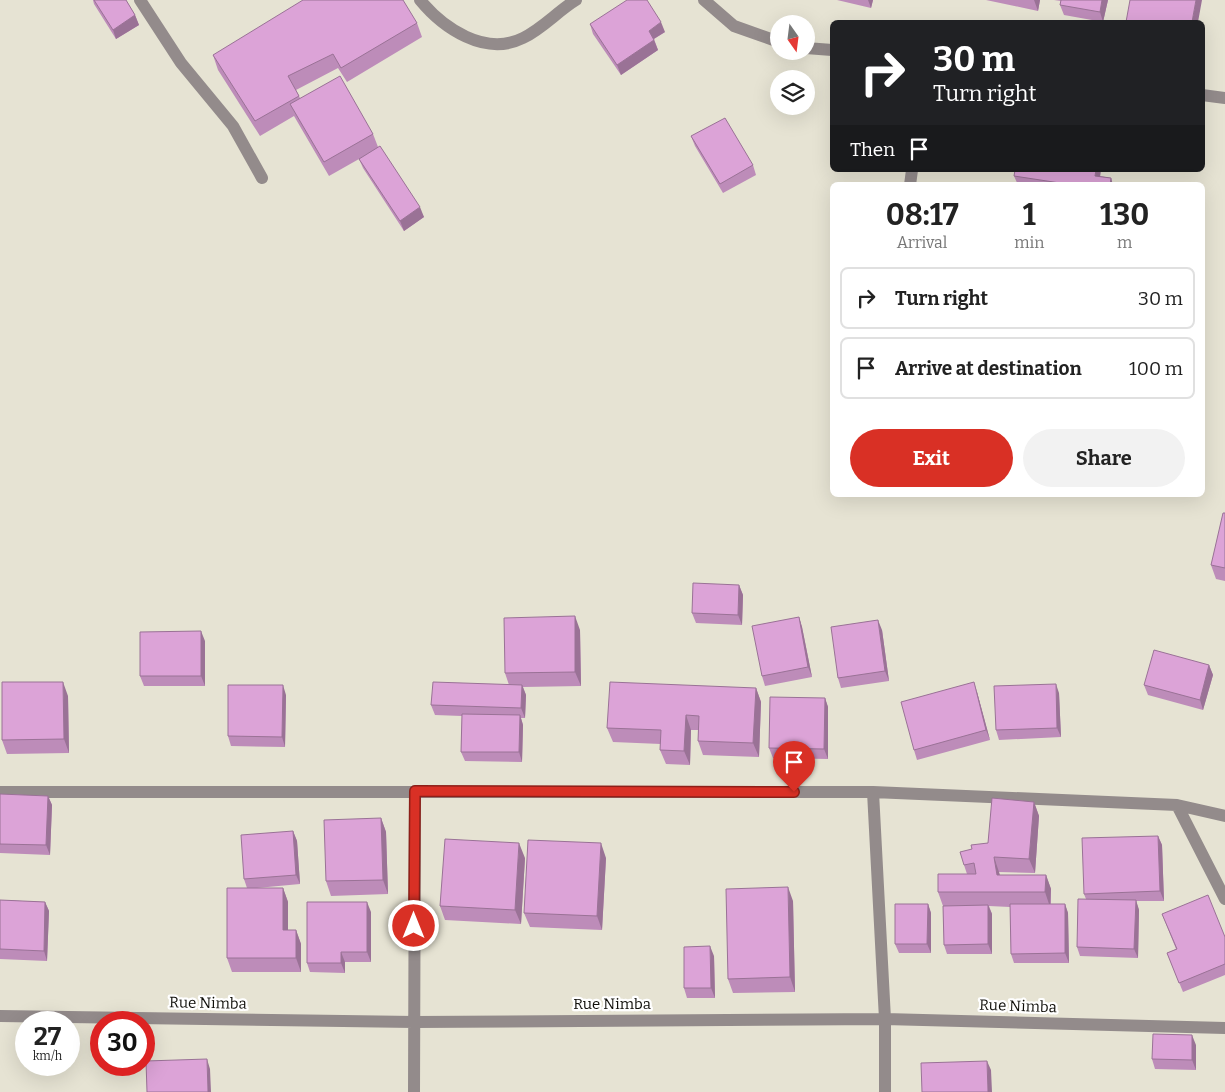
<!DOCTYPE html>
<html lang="en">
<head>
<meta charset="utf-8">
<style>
	body { margin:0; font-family:Bitter,serif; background:#f2f2f2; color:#222; height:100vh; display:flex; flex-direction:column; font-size:19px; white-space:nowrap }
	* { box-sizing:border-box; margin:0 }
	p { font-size:16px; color:#767676 }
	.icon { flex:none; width:28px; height:28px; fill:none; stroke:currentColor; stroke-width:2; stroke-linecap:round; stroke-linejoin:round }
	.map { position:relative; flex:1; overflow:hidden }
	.side { position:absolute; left:830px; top:182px; width:375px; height:315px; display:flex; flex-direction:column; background:#fff; border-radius:8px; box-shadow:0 5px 20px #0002 }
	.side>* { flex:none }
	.top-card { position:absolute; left:830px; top:20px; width:375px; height:152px; border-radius:8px; box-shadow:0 5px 20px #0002; background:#202124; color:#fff; overflow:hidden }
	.needle { width:32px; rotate:166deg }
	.buttons { position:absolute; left:770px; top:15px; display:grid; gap:10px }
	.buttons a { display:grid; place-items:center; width:45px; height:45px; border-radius:50%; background:#fff; box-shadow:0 5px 20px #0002; font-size:25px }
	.speed { position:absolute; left:15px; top:1011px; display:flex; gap:10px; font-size:25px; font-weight:700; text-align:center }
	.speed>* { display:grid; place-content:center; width:65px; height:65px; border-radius:50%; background:#fff; box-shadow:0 5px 20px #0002; line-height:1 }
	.speed small { font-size:12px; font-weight:400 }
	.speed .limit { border:8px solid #d22; background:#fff; color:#111 }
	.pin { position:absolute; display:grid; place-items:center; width:42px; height:42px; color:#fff; margin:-51px -21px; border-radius:50% 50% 50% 0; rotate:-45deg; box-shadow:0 0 5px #0007 }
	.pin .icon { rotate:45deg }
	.me { position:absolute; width:55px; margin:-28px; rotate:0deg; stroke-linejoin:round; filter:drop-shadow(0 0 4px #0008) }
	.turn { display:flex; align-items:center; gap:18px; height:105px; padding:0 20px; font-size:22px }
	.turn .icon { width:65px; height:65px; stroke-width:2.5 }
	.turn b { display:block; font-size:35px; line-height:42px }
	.then { display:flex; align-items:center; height:48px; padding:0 20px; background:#0003; gap:10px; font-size:19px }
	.eta { display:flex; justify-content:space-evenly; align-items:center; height:85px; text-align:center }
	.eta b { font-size:30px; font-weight:700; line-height:35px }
	.cta { display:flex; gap:10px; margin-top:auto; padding:10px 20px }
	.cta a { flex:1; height:58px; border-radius:30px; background:#d93025; color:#fff; font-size:20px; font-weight:700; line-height:58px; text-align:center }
	.cta a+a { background:#f2f2f2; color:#222 }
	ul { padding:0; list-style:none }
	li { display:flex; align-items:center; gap:15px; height:62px; margin:0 10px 8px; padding:0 10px; border:2px solid #e0e0e0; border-radius:8px }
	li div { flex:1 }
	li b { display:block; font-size:19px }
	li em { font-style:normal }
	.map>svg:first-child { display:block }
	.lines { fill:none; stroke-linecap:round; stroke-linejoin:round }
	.minor { stroke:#938b8b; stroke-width:12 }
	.wall { fill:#bd8cb9 }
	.shaded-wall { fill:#9a7296 }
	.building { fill:#dca3d7; stroke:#9a7296 }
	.route-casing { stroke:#8d1f18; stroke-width:12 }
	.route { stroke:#d93025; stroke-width:9 }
	.labels { text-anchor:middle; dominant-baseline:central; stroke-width:4.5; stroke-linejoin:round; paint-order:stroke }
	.street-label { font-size:15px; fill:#0f0e09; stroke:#fff }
</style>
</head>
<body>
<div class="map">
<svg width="1225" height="1092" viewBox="0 0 1225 1092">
	<rect width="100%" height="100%" fill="#e6e3d3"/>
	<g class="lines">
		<path class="minor" d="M140,0L181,63L233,126L262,178
			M420,0C443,28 485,57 523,38C542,29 558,11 576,0
			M704,0L734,26L779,42
			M806,48L832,50
			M1202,95L1225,98
			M910,185L912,170
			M0,792H873L1177,805L1225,816
			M873,792L885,1019V1092
			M1177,805L1225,899
			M0,1016L414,1022L885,1019L1225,1028
			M414,1092L415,791"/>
	</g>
	<path class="wall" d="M93,0H126L135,15L139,25L116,39L94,4Z
		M837,0H873L871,8Z
		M986,0H1040L1038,11Z
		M1054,0H1108L1103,22L1064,15L1060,5L1061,1Z
		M417,23L422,37L347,82L338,68L296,90L300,98L373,134L378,147L424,217L404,231L363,168L359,159L329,176L294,116L260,136L218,70L213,55Z
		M590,24L665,32L654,39L658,50L621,75L593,34Z
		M691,136L753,165L756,175L723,193L695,146Z
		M1014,176H1100L1111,178L1113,185H1018Z
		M1225,513V581L1216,579L1211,565Z
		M739,585L743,595L742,625L696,623L692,613Z
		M799,617L802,627L812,677L765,686L762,676Z
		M580,630L581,686L523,687L526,695L525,718H521L523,725L522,762L465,761L461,752L462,716L435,715L431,705L509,685L505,673Z
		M882,630L889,681L841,688L838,678Z
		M205,641V686H144L140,676Z
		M1209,665L1213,675L1203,710L1148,695L1144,685Z
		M756,688L761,702L759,757L703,755L698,741V730H691L690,765L666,764L660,750L661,744L613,742L607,728Z
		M977,692L990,740L917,760L914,750Z
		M1059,693L1061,737L999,740L996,730Z
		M286,695L285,747L231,746L228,736Z
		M68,696L69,753L7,754L2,740Z
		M825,698L828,707V759L773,758L769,748Z
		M0,794L48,796L52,805L50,855L0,853Z
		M1034,802L1039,816L1035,873L999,872L1000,875H1046L1051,889V904H1065L1068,913L1069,963H1014L1011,954L1010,907L989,906L992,914V954H947L944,945L943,906L938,892L967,874L964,865L972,849L988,843Z
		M381,818L386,832L388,894L331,896L326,881Z
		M293,831L297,841L300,884L257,888H283L288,902V930H296L301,944V972H232L227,958L247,888L244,879Z
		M1158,836L1162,845L1164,901H1136L1139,910L1138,958L1080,956L1077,947L1086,899L1084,894Z
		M525,858L521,924L445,920L440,906Z
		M606,858L602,930L530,927L524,913Z
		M0,900L45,902L49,911L47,961L0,959Z
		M793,901L795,992L733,993L728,979Z
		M928,904L931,913V953H899L895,944Z
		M371,912V962H345V973L310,972L307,963Z
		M1162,914L1225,937V975L1183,992L1167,953L1176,949Z
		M714,956L715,998H687L684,988Z
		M1196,1045V1070L1155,1069L1152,1059Z"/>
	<path class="shaded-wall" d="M868,0H873L871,8Z
		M1034,0H1040L1038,11Z
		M1102,0H1108L1103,22L1100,12Z
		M1196,0H1202L1198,22H1192Z
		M135,15L139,25L116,39L113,30Z
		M661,22L665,32L652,40L649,31Z
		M654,40L658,50L621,75L617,65Z
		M1096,170H1101L1099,185L1095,176Z
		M1111,178L1113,185H1110Z
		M420,207L424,217L404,231L400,221Z
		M739,585L743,595L742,625L738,615Z
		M575,616L580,630L581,686L575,672Z
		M799,617L802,627L812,677L808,667Z
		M878,620L882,630L889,681L885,671Z
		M201,631L205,641V686L201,676Z
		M1209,665L1213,675L1203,710L1200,700Z
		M63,682L68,696L69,753L64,739Z
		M974,682L977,692L990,740L986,730Z
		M1056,684L1059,693L1061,737L1057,728Z
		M283,685L286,695L285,747L282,737Z
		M522,685L526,695L525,718L521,708Z
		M756,688L761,702L759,757L753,743Z
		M825,698L828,707V759L824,749Z
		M520,715L523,725L522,762L519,752Z
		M686,715L691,730L690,765L684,751Z
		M48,796L52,805L50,855L46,845Z
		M1034,802L1039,816L1035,873L1029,859Z
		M381,818L386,832L388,894L383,880Z
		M293,831L297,841L300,884L296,875Z
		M1158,836L1162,845L1164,901L1160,891Z
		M519,843L525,858L521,924L515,910Z
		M601,843L606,858L602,930L597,916Z
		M994,857L999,872L1002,889L997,875Z
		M1046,875L1051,889L1050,907L1045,892Z
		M788,887L793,901L795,992L790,977Z
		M283,888L288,902V944L283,930Z
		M1136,900L1139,910L1138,958L1134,949Z
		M45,902L49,911L47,961L44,951Z
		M367,902L371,912V962L367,952Z
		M928,904L931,913V953L927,944Z
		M1065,904L1068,913L1069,963L1065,953Z
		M988,905L992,914V954L988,944Z
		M296,930L301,944V972L296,958Z
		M710,946L714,956L715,998L711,988Z
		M341,952L345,962V973L341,963Z
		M1192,1035L1196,1045V1070L1192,1060Z
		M207,1059L210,1069L211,1092H208Z
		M987,1061L991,1070L992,1092H988Z"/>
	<path class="building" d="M94,0H126L135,15L113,30Z
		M303,0H403L417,23L341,68L333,54L288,76L299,96L255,121L213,55Z
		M627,0H647L661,22L649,31L654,40L617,65L590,24Z
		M1061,0H1102L1100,12L1060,5Z
		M1130,0H1196L1192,22H1126Z
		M340,76L373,134L324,162L290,104Z
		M725,118L753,165L720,184L691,136Z
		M380,146L420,207L400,221L359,159Z
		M1015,170H1096L1095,176L1111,178L1110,185H1073L1014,176Z
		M1223,513H1225V568L1211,565Z
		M693,583L739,585L738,615L692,613Z
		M575,616V672L505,673L504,618Z
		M799,617L808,667L762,676L752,626Z
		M878,620L885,671L838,678L831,627Z
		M201,631V676H140V632Z
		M1154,650L1209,665L1200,700L1144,685Z
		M2,682H63L64,739L2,740Z
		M433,682L522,685L521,708L431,705Z
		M610,682L756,688L753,743L698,741L699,716L686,715L684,751L660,750L661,730L607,728Z
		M974,682L986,730L914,750L901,702Z
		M1056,684L1057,728L996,730L994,686Z
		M228,685H283L282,737L228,736Z
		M770,697L825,698L824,749L769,748Z
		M462,714L520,715L519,752H461Z
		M0,794L48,796L46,845L0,844Z
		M992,798L1034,802L1029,859L994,857L997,875H1046L1045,892H938V874H976L974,863L964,865L960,852L972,849L971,845L988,843Z
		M381,818L383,880L326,881L324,820Z
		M293,831L296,875L244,879L241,835Z
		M1158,836L1160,891L1084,894L1082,838Z
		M445,839L519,843L515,910L440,906Z
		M528,840L601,843L597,916L524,913Z
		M788,887L790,977L728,979L726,889Z
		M227,888H283V930H296V958H227Z
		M1208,895L1225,937V964L1179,983L1167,953L1177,949L1162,914Z
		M1078,899L1136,900L1134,949L1077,947Z
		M0,900L45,902L44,951L0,949Z
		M307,902H367V952H341V963H307Z
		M895,904H928L927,944H895Z
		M1010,904H1065V953L1011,954Z
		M988,905V944L944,945L943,906Z
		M710,946L711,988H684V947Z
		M1153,1034L1192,1035V1060L1152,1059Z
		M207,1059L208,1092H147L146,1061Z
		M987,1061L988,1092H922L921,1063Z"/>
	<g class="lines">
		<g class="route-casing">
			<path id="route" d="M414,926L415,791L794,792"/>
		</g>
		<use href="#route" class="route"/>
	</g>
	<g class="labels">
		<g class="street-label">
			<text transform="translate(208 1003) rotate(1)">Rue Nimba</text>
			<text x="612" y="1004">Rue Nimba</text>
			<text transform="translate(1018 1006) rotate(2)">Rue Nimba</text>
		</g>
	</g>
</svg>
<div class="buttons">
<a><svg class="needle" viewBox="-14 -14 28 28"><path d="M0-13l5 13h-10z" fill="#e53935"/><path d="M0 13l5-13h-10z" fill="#767676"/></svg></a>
<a><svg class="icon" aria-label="layers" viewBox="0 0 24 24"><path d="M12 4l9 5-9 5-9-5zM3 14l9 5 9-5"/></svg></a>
</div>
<div class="speed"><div>27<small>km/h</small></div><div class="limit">30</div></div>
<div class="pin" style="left:794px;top:792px;background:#d93025"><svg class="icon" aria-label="arrive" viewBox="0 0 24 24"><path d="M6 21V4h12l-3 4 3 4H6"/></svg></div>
<svg class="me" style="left:414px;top:926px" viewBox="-20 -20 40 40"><circle r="17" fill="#d93025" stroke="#fff" stroke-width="3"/><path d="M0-11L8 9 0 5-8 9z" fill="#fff"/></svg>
<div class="top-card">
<div class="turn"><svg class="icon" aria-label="right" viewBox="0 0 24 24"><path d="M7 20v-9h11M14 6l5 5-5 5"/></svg><div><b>30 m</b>Turn right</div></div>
<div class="then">Then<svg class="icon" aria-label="arrive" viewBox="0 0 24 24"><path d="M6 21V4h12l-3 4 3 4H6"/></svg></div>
</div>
<section class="side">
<div class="eta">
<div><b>08:17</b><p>Arrival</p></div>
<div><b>1</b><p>min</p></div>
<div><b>130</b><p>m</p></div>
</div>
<ul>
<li><svg class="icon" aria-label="right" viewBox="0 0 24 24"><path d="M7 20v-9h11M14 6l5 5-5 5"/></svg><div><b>Turn right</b></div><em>30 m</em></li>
<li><svg class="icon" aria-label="arrive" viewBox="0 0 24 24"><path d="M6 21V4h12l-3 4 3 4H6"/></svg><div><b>Arrive at destination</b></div><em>100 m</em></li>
</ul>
<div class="cta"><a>Exit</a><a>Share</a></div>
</section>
</div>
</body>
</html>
